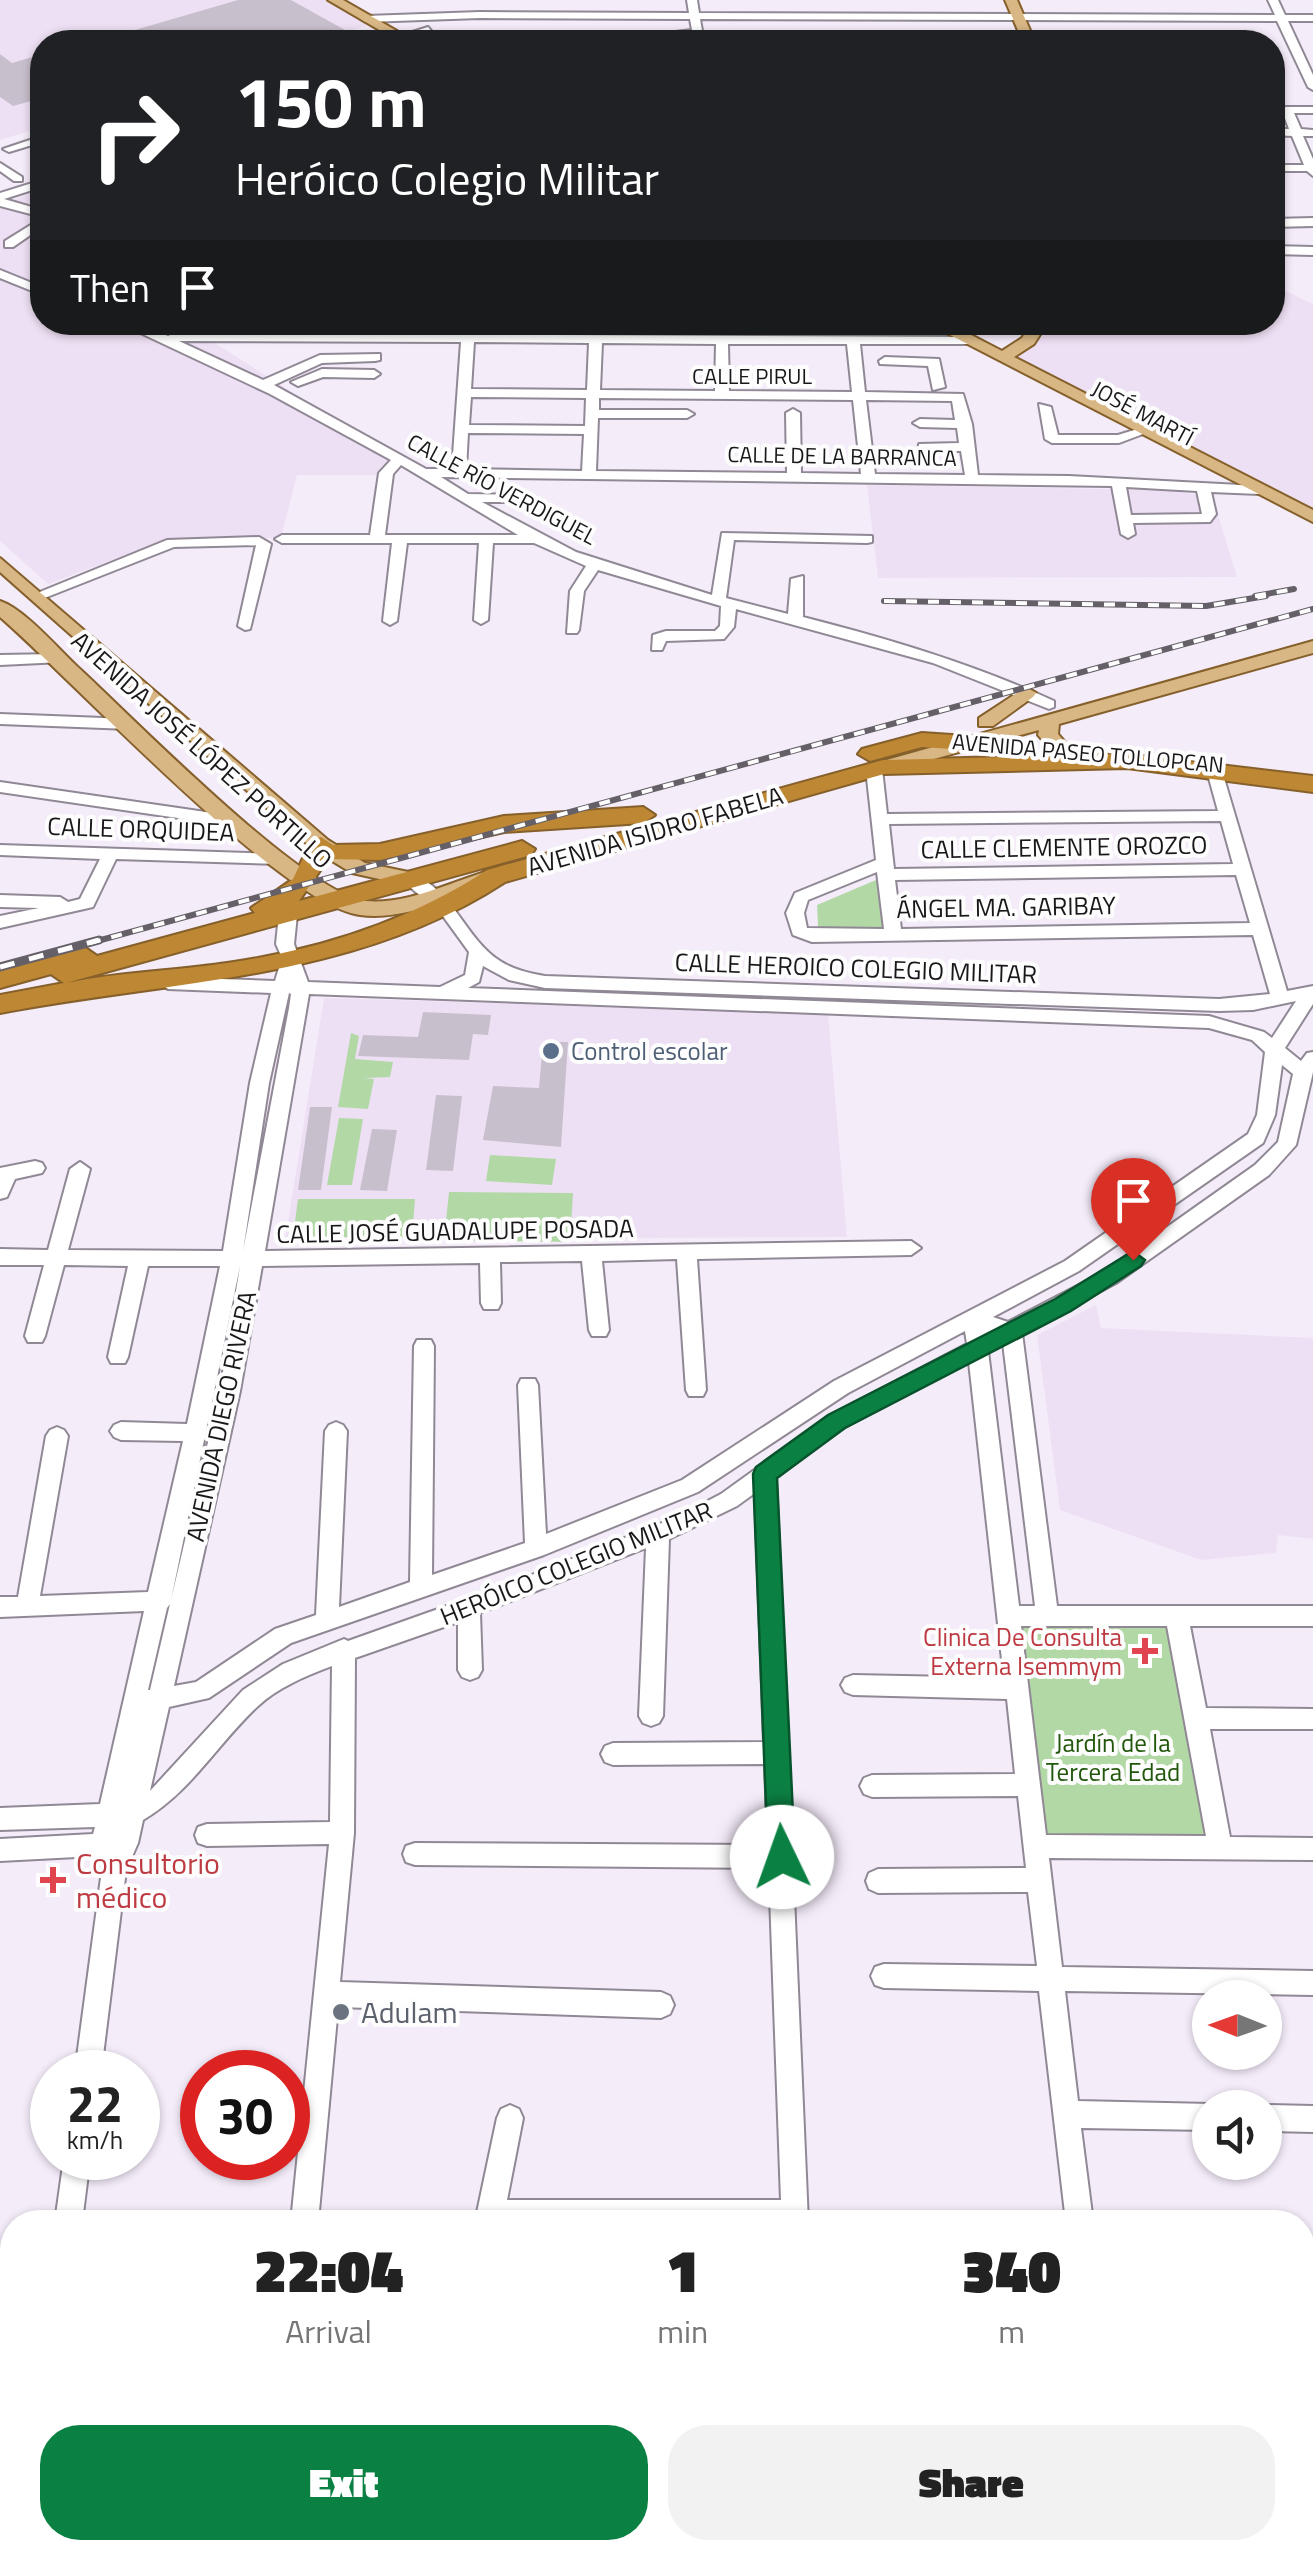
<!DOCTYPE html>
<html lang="en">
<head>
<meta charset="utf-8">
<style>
	body { margin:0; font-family:"Titillium Web",sans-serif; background:#f2f2f2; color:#222; height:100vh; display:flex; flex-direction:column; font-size:38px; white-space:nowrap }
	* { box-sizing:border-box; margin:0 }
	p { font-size:32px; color:#767676 }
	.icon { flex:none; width:55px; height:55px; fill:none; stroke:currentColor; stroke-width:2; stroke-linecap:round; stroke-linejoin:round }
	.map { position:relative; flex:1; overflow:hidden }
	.side { position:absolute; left:0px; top:2210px; width:1315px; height:350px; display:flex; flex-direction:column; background:#fff; border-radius:40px 40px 0 0; box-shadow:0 2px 8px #0004 }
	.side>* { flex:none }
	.banner { position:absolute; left:30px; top:30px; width:1255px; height:305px; border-radius:40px; box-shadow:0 2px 8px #0004; background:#202124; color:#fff; overflow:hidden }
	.needle { width:65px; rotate:271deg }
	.fabs { position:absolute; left:1192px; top:1980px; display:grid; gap:20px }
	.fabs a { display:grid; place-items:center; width:90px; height:90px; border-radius:50%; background:#fff; box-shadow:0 2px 8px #0004; font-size:50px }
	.speed { position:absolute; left:30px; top:2050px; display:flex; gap:20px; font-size:50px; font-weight:700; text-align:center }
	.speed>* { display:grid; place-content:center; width:130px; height:130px; border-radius:50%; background:#fff; box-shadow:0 2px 8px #0004; line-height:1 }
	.speed small { font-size:25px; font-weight:400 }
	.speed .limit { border:15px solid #d22; background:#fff; color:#111 }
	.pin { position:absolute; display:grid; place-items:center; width:85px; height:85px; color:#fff; margin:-102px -42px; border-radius:50% 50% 50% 0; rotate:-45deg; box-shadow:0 0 10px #0007 }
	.pin .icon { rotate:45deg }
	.me { position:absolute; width:110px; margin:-55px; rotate:357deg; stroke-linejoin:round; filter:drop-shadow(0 0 8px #0008) }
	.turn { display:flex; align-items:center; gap:35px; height:210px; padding:0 40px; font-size:45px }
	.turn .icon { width:130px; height:130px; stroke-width:2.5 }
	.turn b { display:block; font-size:70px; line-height:85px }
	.then { display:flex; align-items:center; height:95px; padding:0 40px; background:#0003; gap:20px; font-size:38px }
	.eta { display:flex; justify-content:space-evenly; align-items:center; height:170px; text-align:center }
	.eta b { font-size:60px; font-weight:800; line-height:70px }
	.button { display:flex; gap:20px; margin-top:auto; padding:20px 40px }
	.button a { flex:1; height:115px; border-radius:40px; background:#0b8043; color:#fff; font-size:40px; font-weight:800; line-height:115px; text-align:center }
	.button a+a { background:#f2f2f2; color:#222 }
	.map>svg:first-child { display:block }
	.built { fill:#eee0f4 }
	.green { fill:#b2d8a6 }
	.building { fill:#c8bfcc }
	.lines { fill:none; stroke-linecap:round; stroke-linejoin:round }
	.minor-casing { stroke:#908894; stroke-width:4 }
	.major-casing { stroke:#85602b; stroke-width:4 }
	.highway-casing { stroke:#85602b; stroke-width:4 }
	.minor { fill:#fff; fill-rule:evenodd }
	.major { fill:#d8b785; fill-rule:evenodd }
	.highway { fill:#be8734; fill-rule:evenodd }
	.rail-far1-casing { stroke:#656067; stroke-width:6 }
	.rail-casing { stroke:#656067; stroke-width:9 }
	.rail-far1 { stroke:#fdfdfd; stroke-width:4; stroke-dasharray:11; stroke-linecap:butt }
	.rail { stroke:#fdfdfd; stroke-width:5; stroke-dasharray:15; stroke-linecap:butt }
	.route { fill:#0b8043; stroke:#07532c; stroke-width:2.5 }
	.service-dot { fill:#5c6f8a; stroke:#fdfdfd; stroke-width:4 }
	.health-dot { fill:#e0444e; stroke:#fdfdfd; stroke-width:4 }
	.worship-dot { fill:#6b7280; stroke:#fdfdfd; stroke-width:4 }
	.labels { text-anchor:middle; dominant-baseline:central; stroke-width:8; stroke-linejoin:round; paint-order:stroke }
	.far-street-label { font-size:22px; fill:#1a171b; stroke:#fdfdfd }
	.street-label { font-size:25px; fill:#1a171b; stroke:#fdfdfd }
	.service-label { font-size:25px; fill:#4e5e75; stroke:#fdfdfd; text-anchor:start }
	.health-label { font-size:25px; fill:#be3a42; stroke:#fdfdfd; text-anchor:end }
	.park-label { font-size:25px; fill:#21570b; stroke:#fdfdfd }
	.near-health-label { font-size:30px; fill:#be3a42; stroke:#fdfdfd; text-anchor:start }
	.near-worship-label { font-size:30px; fill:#5b616d; stroke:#fdfdfd; text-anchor:start }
</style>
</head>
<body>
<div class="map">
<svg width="1313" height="2560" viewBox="0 0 1313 2560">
	<rect width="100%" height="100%" fill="#f5ecfa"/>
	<path class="built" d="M0,0H330L372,24L313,42H42V127L0,140Z
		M42,190V322H592L596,327L188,326L407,465L384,467L378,475H297L281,538H171L48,584L0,541V204Z
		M1273,285L1313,304V511L1016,358L1059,323L1272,322Z
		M867,485L1170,490L1213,498L1237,577L878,578Z
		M324,998L828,1013L847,1237L285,1240Z
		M1096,1305L1101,1328L1313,1338V1539L1278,1535L1276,1553L1201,1560L1060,1510L1037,1335Z"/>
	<path class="green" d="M779,322L920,323L940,336L740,337Z
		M876,880L884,906L883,929L818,927L817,905Z
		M351,1033L359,1036L355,1059L393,1062L390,1077L364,1078L374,1079L368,1109L338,1107Z
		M339,1118L363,1119L352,1185H327Z
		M490,1155L556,1159L552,1185L486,1181Z
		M449,1192L573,1193L570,1242L444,1240Z
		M298,1199H415L412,1237H293Z
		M1167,1625L1208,1839L1044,1837L1022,1626Z"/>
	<path class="building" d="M238,0H291L345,30L304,42H105L104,39Z
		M0,54L12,63L42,54V98L13,106L0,97Z
		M423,1012L491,1015L488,1035L473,1034L469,1060L358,1056L363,1035L418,1037Z
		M543,1042H568L561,1147L483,1140L493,1086L539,1088Z
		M436,1095L462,1096L453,1171L426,1170Z
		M310,1107H332L321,1190H298Z
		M372,1129L397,1130L387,1191L360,1190Z"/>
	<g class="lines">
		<g class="minor-casing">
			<path id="minor" d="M687,0H697L699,13L1275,15L1268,0H1278L1285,15H1313V21H1288L1313,75V90L1308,87L1277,21L700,19L704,42H694L693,36L663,37L658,34L692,30L690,19L480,18L366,22L361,19L366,16L480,12L689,13Z
				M428,27L432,32L408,38L403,35Z
				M341,33L356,40L357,42C349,43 341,43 336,36Z
				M1272,107H1313V113H1294L1301,129L1313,130V136H1303L1313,159V176L1307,171H1272V165H1304L1292,136L1272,135V129H1289L1283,113H1272Z
				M42,136V142L9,152L3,149Z
				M0,163L22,177V181H14L0,171Z
				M42,180V187L4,199L42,210V217L0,206V193Z
				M42,218V227L13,247H5V241Z
				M1313,218V226L1272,227V219Z
				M1272,246L1313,247V255L1272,254Z
				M0,270L42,287V295L0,278Z
				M117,322H135L168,336L174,333L972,337L977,338V344H860L865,392L963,394L972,424L978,475L1069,476L1259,486L1266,490L1259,494L1211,492L1216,514L1210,522L1133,523L1135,534L1128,538L1121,534L1112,486L441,477L468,494L530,495V501L525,502H482L576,552L712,595L722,533L872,536V542L867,543L734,540L726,598L788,614L791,579L803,576V617C889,639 973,664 1054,701V707L1049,709L933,663L736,609L734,627L724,639L666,641L662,650H652L653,635L666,631H715L720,626L721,606L598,570L584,591L579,630L577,633H567L570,591L586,566L534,543H493L488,620L481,624L474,620L479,543H407L397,621L390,625L383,621L392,543H282L275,539L282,535H370L379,473L391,460L270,394ZM179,341L461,342L452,469H426L274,385L322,363L375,361L380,360V354L320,355L263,380ZM474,342L589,343L587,390L471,389ZM602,343L716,344L715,391L600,390ZM728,344H847L852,392L729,391ZM471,397L586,398L585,426L469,425ZM599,398L853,400L861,474L801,473L800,413L793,409L786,413L787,473L596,471L598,418H687L694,414L687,410H599ZM866,400L952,401L955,420L920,419L913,423L920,427L957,428L959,443L919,444L918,458L925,462L932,458L931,451H961L965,475L875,474ZM468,433L584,434L582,471L466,469ZM401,465L518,535H385L393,474ZM1126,487L1197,491L1202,514L1131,515Z
				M964,322H982L956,335L946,332Z
				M885,357L939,359L945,387L933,390L928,366L880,364L879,361Z
				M322,369L374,370L380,374L374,378L323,377L298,386L291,382Z
				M1039,404L1051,407L1058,435H1118L1144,427L1151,431L1119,443H1052L1045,439Z
				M259,537L271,544L250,629L245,630L238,626L256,545L174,547L42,599H32L30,596L167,540Z
				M57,654L62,656V662L0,665V655Z
				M0,714L129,719L137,724L129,729L0,724Z
				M874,764L882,769L887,814L1218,811L1207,771L1215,766L1221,768L1287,991L1313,986V1004L1285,1048L1301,1061L1307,1053L1313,1052V1072L1296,1145L1269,1175L1116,1283L1022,1333L1057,1606H1313V1626H1190L1206,1708L1313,1709V1729H1210L1230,1837L1313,1838V1860L1049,1858L1062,1967L1313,1971V1995L1065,1991L1078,2101L1210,2104L1219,2108H1210V2130L1081,2128L1093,2222H1066L1039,1991L884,1988L875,1985L871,1976L875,1967L884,1964L1037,1966L1028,1892L878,1893L869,1889L866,1881L869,1873L878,1869L1026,1868L1018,1796L872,1797L864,1794L860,1786L864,1778L872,1775L1015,1774L1007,1699L853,1695L845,1692L841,1685L845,1678L853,1675L1004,1678L969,1362L843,1428L776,1478L808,2222H475L497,2118L501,2109L510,2105L519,2109L523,2118L507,2200H781L769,1868L415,1865L406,1862L403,1854L406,1846L415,1843L768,1845L765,1764L613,1765L605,1762L601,1754L605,1746L613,1743L764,1742L755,1493L737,1506L669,1539L663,1716L659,1723L651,1726L643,1723L639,1716L646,1548L480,1613L482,1670L478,1677L470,1680L462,1677L458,1670V1622L355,1658L354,1833L340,1982L661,1992L670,1996L674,2005L670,2014L661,2018L338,2007L318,2222H291L329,1844L207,1846L198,1843L195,1835L198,1827L207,1824L330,1822L332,1666C306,1676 278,1687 258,1706C217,1744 192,1791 143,1820L138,1843L126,1870L101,2072H75L102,1870L96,1856L0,1861V1839L93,1834L95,1827L0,1830V1808L100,1804L144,1611L0,1617V1597H18L46,1436L50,1430L57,1427L64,1430L68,1436L40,1596L148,1592L183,1441L121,1440L114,1437L110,1431L114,1425L121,1422L187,1424L220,1266H148L128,1357L125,1363H111L108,1357L128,1266L64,1265L45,1336L42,1342H28L25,1336L44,1265H0V1249L48,1250L70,1169L80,1162L90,1169L68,1250L223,1251L250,1083L271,993L168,989L159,983L168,977L275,981L282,958L276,944L281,895L290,889L299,895L294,944L308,982L440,987L465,975L469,952L440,912L405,883L403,879L411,874C454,889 464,938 500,961C514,970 530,973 545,976L1219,999L1270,994L1253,935L812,942L793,935L786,913L795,893L876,860L866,769ZM1221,821L1233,864L894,869L889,824ZM877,872L884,929L807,928L804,913L808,900ZM1236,875L1250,923L901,929L895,880ZM483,966L509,980L545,988L1219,1011L1253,1010L1296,1001L1272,1038L1264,1032L1209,1016L468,988L479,982ZM289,993L291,994L289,1008L243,1251L269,1083ZM309,994L1209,1028L1252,1040L1265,1052L1257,1115L1248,1134L1065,1261L834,1381L682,1480L546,1534L538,1385L535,1379H521L518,1385L525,1543L432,1575L434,1346L431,1340H417L414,1346L410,1582L339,1607L347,1431L343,1425L336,1422L329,1425L325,1431L316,1615L275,1629L196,1682L174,1686L240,1391L262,1266L480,1263L481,1303L484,1309H498L501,1303L500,1262L582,1261L589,1330L592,1336H606L609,1330L602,1261L677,1259L686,1390L689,1396H703L706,1390L697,1259L911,1255L921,1248L911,1241L265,1251ZM1282,1065L1293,1074L1278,1142L1255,1165L1102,1273L1008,1322L993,1317L1079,1271L1263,1143L1275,1115ZM240,1266L220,1391L171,1600ZM965,1331L967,1344L829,1416L721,1494L677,1517L514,1582L348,1641L344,1639L283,1664L243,1690L150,1791L169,1707L209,1698L291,1643L544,1555L698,1492L848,1393ZM1003,1343L1035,1606H1019L988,1351ZM170,1604L150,1690H148L167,1608ZM1021,1626H1167L1206,1836L1046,1835Z
				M0,782L233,816L241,821L233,826L0,792Z
				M0,845L280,854L288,859L280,864L116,859L93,907L0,928V916L39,908L0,907V895L60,897L68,902L80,899L100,859L0,855Z
				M35,1161L42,1163L45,1168L42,1173L15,1179L7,1197L0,1199V1168Z
				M1265,2105L1313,2106V2132L1265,2131V2108H1258Z
				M64,2158H90L82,2222H55Z
				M1302,2267H1313V2295H1302Z
				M12,2382V2410L0,2411V2383Z
				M1302,2444H1313V2474H1302Z
				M12,2547L42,2548L40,2560H10Z
				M791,2548H821V2560H791Z
				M1101,2548H1131L1132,2560H1102Z"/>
		</g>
		<g class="major-casing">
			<path id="major" d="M328,0H343L416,42H400Z
				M1005,0H1017L1035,42H1023Z
				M925,322H946L1002,351L1022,338L1032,322H1048L1034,344L1014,357L1313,510V522Z
				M0,558L328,840L365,863L418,874V884L411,886L352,873L314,850L0,572Z
				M0,601C25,609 61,652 81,670C133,718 306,895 366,901C408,905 452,881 492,870L503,877L499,882C457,896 406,921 360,915C281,905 71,678 0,617Z
				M1313,641V653L1059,724L1058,734L1070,748L1067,752H1053L1038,735L1039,730L883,773L873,767L876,763Z
				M1026,687L1036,693L1033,697L993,726H979V718Z"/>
		</g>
		<g class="highway-casing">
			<path id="highway" d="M922,733L997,738L1009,745L997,752L922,747L870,761L858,754L862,749Z
				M1127,754L1313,776V792L1127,768L884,774L505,882C354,981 172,980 0,1013V995L64,983L51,974L0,988V970L84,947L97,956L255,913L251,908L293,879L312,839L321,837L333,845L380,844L504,816L643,807L655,815L643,823L504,832L380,860L328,859L299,901L522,841L535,849L531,855L66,983C119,972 173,971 227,963C319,950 409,921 487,870L883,760Z"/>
		</g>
		<use href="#minor" class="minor"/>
		<use href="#major" class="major"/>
		<use href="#highway" class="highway"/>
		<g class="rail-far1-casing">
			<path id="rail-far1" d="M1255,596L1294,589
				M884,601L1206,606L1266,596
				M90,943L1313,609"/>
		</g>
		<g class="rail-casing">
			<path id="rail" d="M0,967L99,940"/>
		</g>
		<use href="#rail-far1" class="rail-far1"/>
		<use href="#rail" class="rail"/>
	</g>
	<path class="route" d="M1133,1251L1145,1260L1141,1266L1071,1311L845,1428L777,1478L795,1857L791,1866L782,1870L772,1866L768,1857L753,1474L756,1467L828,1415L1055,1299Z"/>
	<circle class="service-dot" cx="551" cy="1051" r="10"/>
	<g class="health-dot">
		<path d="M1140 1636h10v10h10v10h-10v10h-10v-10h-10v-10h10z"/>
		<path d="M48 1865h10v10h10v10h-10v10h-10v-10h-10v-10h10z"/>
	</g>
	<circle class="worship-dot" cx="341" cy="2012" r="10"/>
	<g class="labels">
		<g class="far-street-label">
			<text x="752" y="376">CALLE PIRUL</text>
			<text transform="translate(1143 413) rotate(28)">JOSÉ MARTÍ</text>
			<text transform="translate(842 456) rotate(1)">CALLE DE LA BARRANCA</text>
			<text transform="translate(502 489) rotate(28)">CALLE RÍO VERDIGUEL</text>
			<text transform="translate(1088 753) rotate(5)">AVENIDA PASEO TOLLOPCAN</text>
		</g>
		<g class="street-label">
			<text transform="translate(202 750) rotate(42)">AVENIDA JOSÉ LÓPEZ PORTILLO</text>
			<text transform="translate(141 829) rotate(2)">CALLE ORQUIDEA</text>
			<text transform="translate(655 831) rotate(-16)">AVENIDA ISIDRO FABELA</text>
			<text transform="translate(1064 847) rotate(-1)">CALLE CLEMENTE OROZCO</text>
			<text transform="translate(1006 907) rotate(-1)">ÁNGEL MA. GARIBAY</text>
			<text transform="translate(856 968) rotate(2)">CALLE HEROICO COLEGIO MILITAR</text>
			<text transform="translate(455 1231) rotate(-1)">CALLE JOSÉ GUADALUPE POSADA</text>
			<text transform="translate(221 1416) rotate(-78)">AVENIDA DIEGO RIVERA</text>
			<text transform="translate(576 1563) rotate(-22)">HERÓICO COLEGIO MILITAR</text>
		</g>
		<g class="service-label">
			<text x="571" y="1051">Control escolar</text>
		</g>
		<g class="health-label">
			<text x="1122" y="1637">Clinica De Consulta<tspan x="1122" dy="29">Externa Isemmym</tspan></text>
		</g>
		<g class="park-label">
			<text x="1113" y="1743">Jardín de la<tspan x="1113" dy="29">Tercera Edad</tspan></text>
		</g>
		<g class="near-health-label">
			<text x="76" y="1863">Consultorio<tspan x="76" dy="34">médico</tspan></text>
		</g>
		<g class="near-worship-label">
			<text x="361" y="2012">Adulam</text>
		</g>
	</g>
</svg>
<div class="fabs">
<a><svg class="needle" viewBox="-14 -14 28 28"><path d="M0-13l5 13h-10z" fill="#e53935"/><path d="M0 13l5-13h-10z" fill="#767676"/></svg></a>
<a><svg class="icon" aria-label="sound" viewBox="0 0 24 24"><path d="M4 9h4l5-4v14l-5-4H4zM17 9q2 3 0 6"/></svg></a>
</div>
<div class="speed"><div>22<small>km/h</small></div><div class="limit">30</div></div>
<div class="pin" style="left:1133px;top:1260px;background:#d93025"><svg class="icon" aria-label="arrive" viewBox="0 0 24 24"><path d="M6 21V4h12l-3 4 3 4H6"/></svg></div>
<svg class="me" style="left:782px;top:1857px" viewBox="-20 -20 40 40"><circle r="19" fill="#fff"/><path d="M0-13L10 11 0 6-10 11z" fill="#0b8043"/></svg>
<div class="banner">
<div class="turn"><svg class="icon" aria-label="right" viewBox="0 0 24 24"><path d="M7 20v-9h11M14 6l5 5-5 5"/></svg><div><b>150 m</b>Heróico Colegio Militar</div></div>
<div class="then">Then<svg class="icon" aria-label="arrive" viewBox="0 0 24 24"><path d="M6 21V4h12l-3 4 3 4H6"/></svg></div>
</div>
<section class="side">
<div class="eta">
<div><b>22:04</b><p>Arrival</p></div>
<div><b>1</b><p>min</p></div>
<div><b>340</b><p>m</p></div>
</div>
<div class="button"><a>Exit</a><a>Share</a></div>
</section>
</div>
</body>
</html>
